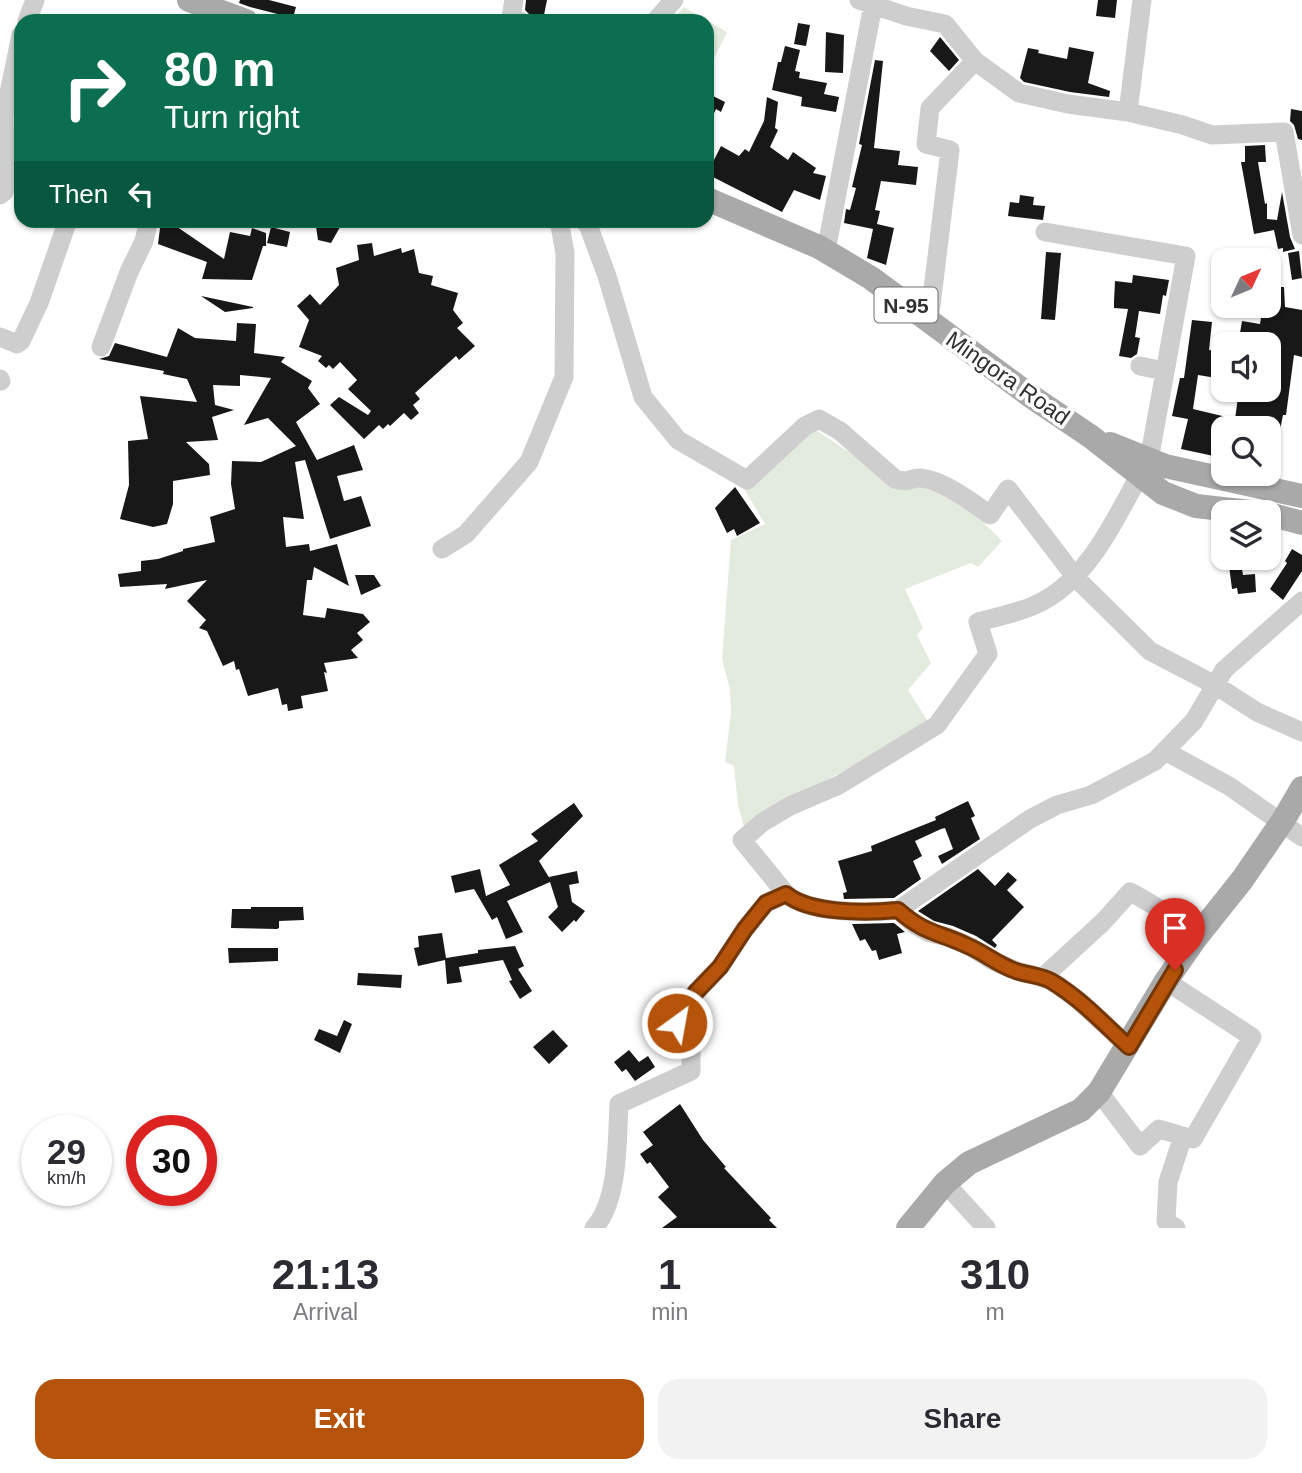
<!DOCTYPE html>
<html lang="en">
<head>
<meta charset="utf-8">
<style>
	body { margin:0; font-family:Arial,sans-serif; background:#f2f2f3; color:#2b2b33; height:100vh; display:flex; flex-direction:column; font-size:26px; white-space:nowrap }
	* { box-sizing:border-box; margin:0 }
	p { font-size:23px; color:#7c7c81 }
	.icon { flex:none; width:38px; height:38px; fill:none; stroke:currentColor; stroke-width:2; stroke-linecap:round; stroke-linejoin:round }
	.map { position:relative; height:1228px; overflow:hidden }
	.drawer { display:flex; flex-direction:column; background:#fff; flex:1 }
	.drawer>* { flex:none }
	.guide { position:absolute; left:14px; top:14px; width:700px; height:214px; border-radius:21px; box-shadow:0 2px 5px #0004; background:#0b6e4f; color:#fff; overflow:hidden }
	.needle { width:46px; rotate:46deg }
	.buttons { position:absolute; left:1211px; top:248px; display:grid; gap:14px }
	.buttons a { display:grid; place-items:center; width:70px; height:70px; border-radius:14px; background:#fff; box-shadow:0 2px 5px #0004; font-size:35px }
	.speed { position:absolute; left:21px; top:1115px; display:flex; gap:14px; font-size:35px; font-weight:700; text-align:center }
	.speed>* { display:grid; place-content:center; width:91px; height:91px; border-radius:50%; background:#fff; box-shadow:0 2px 5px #0004; line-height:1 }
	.speed small { font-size:18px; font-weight:400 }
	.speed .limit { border:10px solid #d22; background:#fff; color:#111 }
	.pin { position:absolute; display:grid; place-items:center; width:60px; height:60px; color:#fff; margin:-72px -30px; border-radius:50% 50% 50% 0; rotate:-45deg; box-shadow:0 0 7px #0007 }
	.pin .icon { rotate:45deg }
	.me { position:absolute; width:77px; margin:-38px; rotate:32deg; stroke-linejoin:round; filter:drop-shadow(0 0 5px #0008) }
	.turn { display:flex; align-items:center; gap:24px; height:147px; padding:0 35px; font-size:32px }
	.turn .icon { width:91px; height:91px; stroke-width:2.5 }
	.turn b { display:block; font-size:49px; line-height:60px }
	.then { display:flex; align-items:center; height:66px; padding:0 35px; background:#0003; gap:14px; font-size:26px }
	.eta { display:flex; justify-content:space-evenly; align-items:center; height:119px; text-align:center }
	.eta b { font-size:42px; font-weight:700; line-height:49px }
	.button { display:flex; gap:14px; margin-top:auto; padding:14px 35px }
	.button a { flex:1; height:80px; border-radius:21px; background:#b45309; color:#fff; font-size:28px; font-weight:700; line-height:80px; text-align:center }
	.button a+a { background:#f2f2f3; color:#2b2b33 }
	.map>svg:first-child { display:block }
	.green { fill:#e3eade }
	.building { fill:#181818 }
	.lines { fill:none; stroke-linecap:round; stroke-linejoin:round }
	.minor { stroke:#cecece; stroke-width:19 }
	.major { stroke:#a9a9a9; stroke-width:24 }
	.route-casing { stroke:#753606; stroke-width:18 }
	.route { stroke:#b45309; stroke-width:12 }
	.labels { text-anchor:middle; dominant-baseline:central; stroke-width:7; stroke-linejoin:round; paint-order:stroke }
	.shield { fill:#fff; stroke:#6f6f6f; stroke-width:2 }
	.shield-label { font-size:21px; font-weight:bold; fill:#313131 }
	.street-label { font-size:23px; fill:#313131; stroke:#fff }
</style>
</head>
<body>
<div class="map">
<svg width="1302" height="1228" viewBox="0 0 1302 1228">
	<rect width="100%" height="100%" fill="#fff"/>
	<path class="green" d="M684,7L727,32L707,73V21H672Z
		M813,428L901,487L921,485L966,505L1002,541L978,567L971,563L905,589L923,628L917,635L931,663L908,690L927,720L904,740L797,795L745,830L738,805L734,766L725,762L731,713L730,689L722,659L731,540L765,524L743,487Z"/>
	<path class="building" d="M240,0H269L296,7L293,18L250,7L239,3Z
		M526,0H547L543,20L531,16L525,10Z
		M1098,0H1117L1115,18L1096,16Z
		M798,23L810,25L806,46L794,44Z
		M826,32L844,35L843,73L825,72Z
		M940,37L959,60L949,71L930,51Z
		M785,46L800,50L795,71L800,72L799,78L827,83L824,94L839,97L836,112L801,106L802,97L772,90L778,62H781Z
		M1069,47L1094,52L1088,83L1110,91L1109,97L1070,92L1024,82L1020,78L1028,48L1039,50L1038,53L1067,59Z
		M875,60L883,61L874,148L900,151L898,165L918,167L916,185L881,181L875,210L880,211L877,224L894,228L886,265L867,258L873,229L844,223L846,209L850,210L856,188L852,187L862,145L859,144Z
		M707,93L725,102L721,112L716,109L707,128Z
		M767,97L778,102L775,128L778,130L770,147L788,160L793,152L816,168L813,173L826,176L820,200L794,190L782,212L707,174L721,146L739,156L745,149L749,152L764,121Z
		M1291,109L1302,111V140L1298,139L1294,125L1290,121Z
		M1265,145L1266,162H1258L1265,204L1267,203V219L1277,220L1282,192L1290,237L1295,249L1283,252V248L1278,249L1274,230L1254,234L1241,162H1245V146Z
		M1020,195L1034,197L1033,205L1045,206L1043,220L1008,216L1010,202L1019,203Z
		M161,220H167L224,259L230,232L250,236L252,228L266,233V246H263L252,280L202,279L207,262L158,244Z
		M315,220H344L331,243L318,240Z
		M271,227L290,232L287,247L267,243Z
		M372,243L374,256L401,248L402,253L414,249L419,273L433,276L431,285L458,293L453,310L463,323L457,328L475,346L459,360L456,356L415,393L420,399L413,405L419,413L411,420L404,413L390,426L388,424L383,429L379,425L364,439L330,405L339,397L368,415L371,411L348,389L357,380L340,362L333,369L329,365L326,368L318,361L322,356L299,347L309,320L297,306L310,294L320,305L339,285L336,268L359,260L357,245Z
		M1299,251L1302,278L1292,280L1288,253Z
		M1046,252L1061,253L1055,320L1041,319Z
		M1133,275L1169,280L1166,296L1163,295L1160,314L1139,311L1135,337L1140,338L1137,354L1131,358L1119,356L1128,309L1114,308V301L1115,281L1132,283Z
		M1270,287H1284L1285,307L1302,310V357L1294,355L1286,415H1283L1274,461L1269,460V429H1223V458L1181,449L1188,419L1172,416L1180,378H1184L1192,320L1212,322L1209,350L1223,352V379L1198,375L1193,409L1235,419L1239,390H1269V345H1238L1242,321L1260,324L1263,306L1271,305Z
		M201,296L253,307V308L225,312Z
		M237,323L256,324L254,353L285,357L281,362L312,381L308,388L320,404L296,422L317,460L354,445L363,470L337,476L344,501L361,496L371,526L330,539L305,460L295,462L304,519L283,517L286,547L309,544L310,551L337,544L349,586L314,567L312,580H307L303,615L325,618L327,608L363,614L370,622L357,633L363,640L351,650L358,658L324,663L327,673L324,672L328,691L301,696L303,708L288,711L287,704L282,705L278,688L248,696L239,669L236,670L234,661L223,666L207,631L199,628L206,620L187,601L207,580L165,589L167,584L120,587L118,574L141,571V561L158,559L183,551V549L215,542L210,517L235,509L231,484L232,461L261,462L296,446L268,418L244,425L271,378L240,375V386L213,385L215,405L234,410L212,417L218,440L186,442L209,464L210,475L173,481V504L167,524L153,527L120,519L129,485L128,441L148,439L140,396L197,402L187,379L163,374L164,371L99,359L109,356L115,343L167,357L178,328L195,338L236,341Z
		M735,487L760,523L737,536L734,529L727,533L715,508Z
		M1292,549L1302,555V571L1283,600L1270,589L1287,563L1285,561Z
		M1228,558H1240L1243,575L1255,574L1256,592L1238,594L1237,588L1232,589Z
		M355,575H374L381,586L361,595Z
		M968,801L975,816L971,818L980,839L942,864L938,856L953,849L945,828L941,829L915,841L922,856L913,861L921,879L894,898L844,899L843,893L847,892L838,861L872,851L871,846L936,820L935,817Z
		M574,803L583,816L539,861L550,879L549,877L577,871L579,883L569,885L572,902L585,911L576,922L574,920L562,932L548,917L558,907L550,882L507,901L523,932L506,939L497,917L492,920L474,889L455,893L451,876L480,869L486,896L510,885L499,865L538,841L531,834Z
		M978,869L995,886L1008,872L1017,880L1007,890L1024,907L992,940L997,945L995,948L976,936L953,926L934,921L918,911Z
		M251,907H303L304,920L279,921V928L277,929L231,928L232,909H251Z
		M894,923L905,932L897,934L902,953L879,960L876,950L872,951L865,939L860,941L852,924Z
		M442,933L446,958L478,953V950L515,946L524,966L518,969L532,991L520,999L509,981L512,980L503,960L459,967L462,982L447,984L445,960L418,966L414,948L419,947L418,936Z
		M228,948H278V961L229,963Z
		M358,973L402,975L401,988L357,985Z
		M344,1020L352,1024L340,1053L314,1040L319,1029L337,1036Z
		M553,1030L568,1046L549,1064L533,1047Z
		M629,1050L639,1062L648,1056L655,1067L635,1081L626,1069L622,1072L614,1062Z
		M680,1104L703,1140L726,1167L724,1168L771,1218L769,1220L777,1228H662L677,1217L658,1197L669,1187L650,1162L647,1164L640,1154L653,1145L643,1132Z"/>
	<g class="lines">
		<path class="minor" d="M514,0L511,17L520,21
			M859,0L906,16L945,24L975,61L1019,93L1068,104L1128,112L1183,125L1212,135L1284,132L1302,235
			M27,21L35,0
			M655,21L674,0
			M1128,112L1142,0
			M0,195L4,192L6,180L4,117L21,35
			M583,220L588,225L607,276L643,397L678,440L747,480L805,426L819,419L840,431L895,479C910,484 910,477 921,478C943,480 973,503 990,515L1008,489L1076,578L1150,651L1215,685L1257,712L1302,732
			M1045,232L1186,256L1149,460
			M826,251L873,5
			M929,322L950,150L926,144L930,108L975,61
			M0,337L17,344L21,341L39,303L68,220
			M101,347L129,272L144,241L149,220
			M1140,366L1164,371
			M0,379L1,381
			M442,549L466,534L529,462L564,377L565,253L559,220
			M1165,751L1229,786L1302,837
			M786,894L742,840L763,822L790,806L839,785L937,725L988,654L978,622C996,617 1018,613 1035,605C1086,583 1114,522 1139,476
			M898,910L1030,819L1057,805L1091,795L1155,761L1194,721L1224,670L1302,601
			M1042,978L1103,922L1130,892C1154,904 1175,920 1199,934
			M1099,1092L1140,1146L1159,1129L1193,1139L1252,1037L1166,981
			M945,1183L986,1228
			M594,1228C619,1201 617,1140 619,1104L691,1071V1041L677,1023L696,992L720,967L745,929L766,903L786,894C810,914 868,913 898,910L915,925L930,933L948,937L971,947L993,961L1017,971L1049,979L1078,1000L1129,1047
			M1176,1228L1166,1221L1168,1182L1183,1136"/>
		<path class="major" d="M189,0L246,21
			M707,199L819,247L871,278L1032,397L1090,436L1163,493L1196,506L1259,513
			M1110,444L1165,466L1302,496
			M1269,514L1302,523
			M908,1228L945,1183L969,1163L1081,1110L1099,1092L1166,981L1195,939L1242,880L1284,819L1302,788"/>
	</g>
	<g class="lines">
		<g class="route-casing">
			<path id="route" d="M677,1023L696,992L720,967L745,929L766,903L786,894C810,914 867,913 898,910C925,934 939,932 968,946C985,953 998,965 1016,971C1027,975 1041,975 1051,981C1080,998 1104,1024 1129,1047L1175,970"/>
		</g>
		<use href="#route" class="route"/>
	</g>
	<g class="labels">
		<rect class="shield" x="874.5" y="287.5" width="63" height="35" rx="5"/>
		<g class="shield-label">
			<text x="906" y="305">N-95</text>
		</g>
		<g class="street-label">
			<text transform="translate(1008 378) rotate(35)">Mingora Road</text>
		</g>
	</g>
</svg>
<div class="buttons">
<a><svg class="needle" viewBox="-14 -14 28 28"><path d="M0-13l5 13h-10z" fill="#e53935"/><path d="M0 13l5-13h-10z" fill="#7c7c81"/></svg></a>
<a><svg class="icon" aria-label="sound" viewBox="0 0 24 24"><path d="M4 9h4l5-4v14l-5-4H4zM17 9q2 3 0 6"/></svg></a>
<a><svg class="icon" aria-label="search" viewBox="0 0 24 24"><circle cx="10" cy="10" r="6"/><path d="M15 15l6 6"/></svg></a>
<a><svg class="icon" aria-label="layers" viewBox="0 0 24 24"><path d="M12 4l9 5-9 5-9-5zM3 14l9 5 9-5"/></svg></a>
</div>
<div class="speed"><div>29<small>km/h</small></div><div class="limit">30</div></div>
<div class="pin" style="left:1175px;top:970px;background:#d93025"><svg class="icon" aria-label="arrive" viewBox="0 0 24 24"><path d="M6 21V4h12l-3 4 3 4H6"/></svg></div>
<svg class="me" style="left:677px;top:1023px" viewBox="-20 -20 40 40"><circle r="17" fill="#b45309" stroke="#fff" stroke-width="3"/><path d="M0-11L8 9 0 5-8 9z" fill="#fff"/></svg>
<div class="guide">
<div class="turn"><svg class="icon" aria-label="right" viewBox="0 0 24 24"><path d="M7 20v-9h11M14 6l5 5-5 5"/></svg><div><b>80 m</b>Turn right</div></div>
<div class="then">Then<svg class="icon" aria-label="left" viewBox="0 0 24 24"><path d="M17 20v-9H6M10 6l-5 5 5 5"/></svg></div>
</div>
</div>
<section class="drawer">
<div class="eta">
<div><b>21:13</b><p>Arrival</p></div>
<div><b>1</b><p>min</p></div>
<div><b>310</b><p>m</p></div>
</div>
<div class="button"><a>Exit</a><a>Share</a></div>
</section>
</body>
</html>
